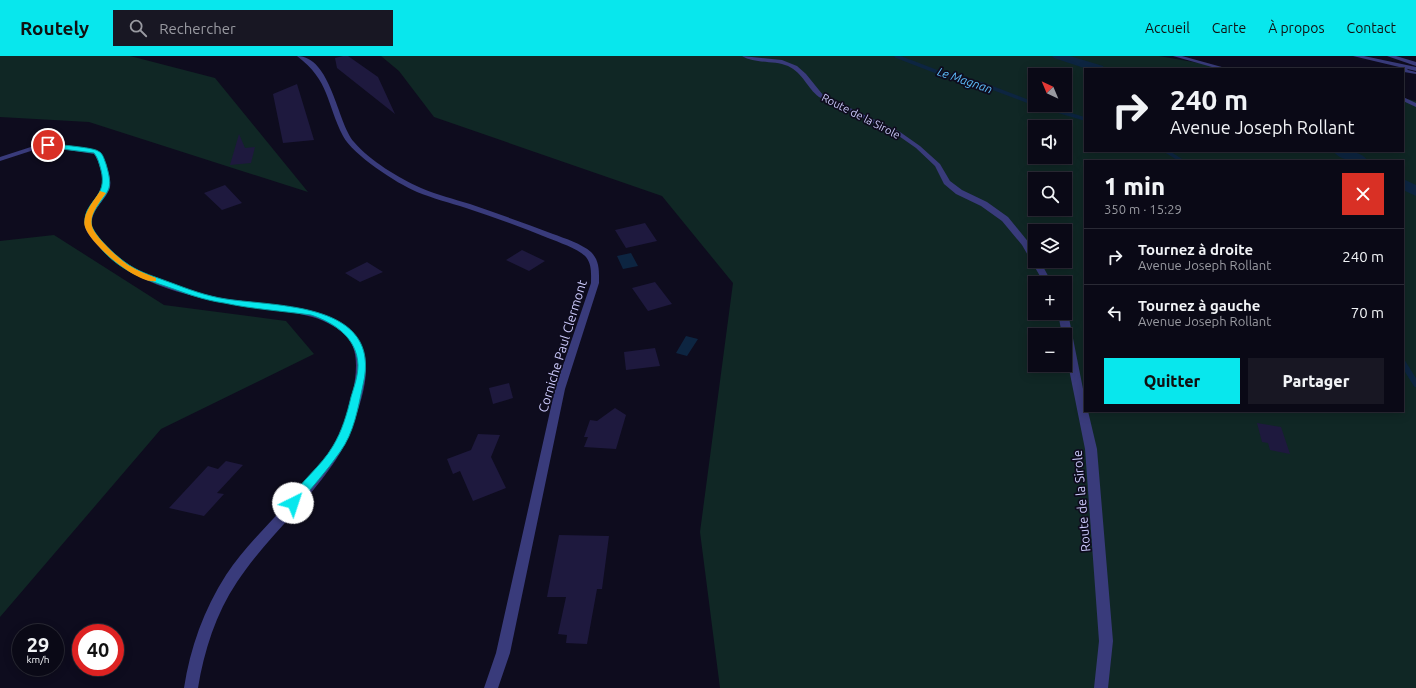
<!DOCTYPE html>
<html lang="fr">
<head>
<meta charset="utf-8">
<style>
	body { margin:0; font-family:Ubuntu,sans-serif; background:#181723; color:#f1f3f6; height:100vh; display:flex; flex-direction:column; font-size:15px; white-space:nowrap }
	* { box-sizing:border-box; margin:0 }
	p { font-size:13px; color:#999aa1 }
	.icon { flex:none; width:22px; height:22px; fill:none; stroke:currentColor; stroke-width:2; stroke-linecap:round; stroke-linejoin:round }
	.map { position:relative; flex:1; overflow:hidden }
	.details { position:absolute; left:1084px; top:104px; width:320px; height:252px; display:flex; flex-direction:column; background:#0a0916; border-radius:0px; box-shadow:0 2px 10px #0003,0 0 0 1px #2a2a35 }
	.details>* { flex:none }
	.banner { position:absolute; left:1084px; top:12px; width:320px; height:84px; border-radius:0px; box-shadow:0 2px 10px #0003,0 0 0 1px #2a2a35; background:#0a0916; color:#f1f3f6; overflow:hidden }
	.needle { width:26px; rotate:316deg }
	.buttons { position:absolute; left:1028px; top:12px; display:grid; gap:8px }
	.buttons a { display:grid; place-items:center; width:44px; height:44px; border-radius:0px; background:#0a0916; box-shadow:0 2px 10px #0003,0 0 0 1px #2a2a35; font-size:20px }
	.speed { position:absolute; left:12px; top:568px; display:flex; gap:8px; font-size:20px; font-weight:700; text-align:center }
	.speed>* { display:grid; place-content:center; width:52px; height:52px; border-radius:50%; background:#0a0916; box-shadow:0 2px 10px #0003,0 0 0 1px #2a2a35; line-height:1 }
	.speed small { font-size:10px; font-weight:400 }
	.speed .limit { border:6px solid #d22; background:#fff; color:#111 }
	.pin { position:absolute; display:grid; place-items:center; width:34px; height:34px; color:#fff; margin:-17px; border:2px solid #fff; border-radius:50%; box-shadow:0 1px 4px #0007 }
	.me { position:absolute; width:44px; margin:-22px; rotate:41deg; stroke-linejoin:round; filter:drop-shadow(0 0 3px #0008) }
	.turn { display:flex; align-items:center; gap:14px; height:84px; padding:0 20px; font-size:18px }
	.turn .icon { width:52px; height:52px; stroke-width:2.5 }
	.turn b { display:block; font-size:28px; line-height:34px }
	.round { display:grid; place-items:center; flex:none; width:42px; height:42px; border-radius:0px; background:#181723 }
	.overview { display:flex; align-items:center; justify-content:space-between; height:68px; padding:0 20px }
	h1 { font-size:24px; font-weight:800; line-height:30px }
	.cta { display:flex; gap:8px; margin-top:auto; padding:8px 20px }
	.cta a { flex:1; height:46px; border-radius:0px; background:#08e7ed; color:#111; font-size:16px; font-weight:800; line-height:46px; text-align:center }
	.cta a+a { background:#181723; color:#f1f3f6 }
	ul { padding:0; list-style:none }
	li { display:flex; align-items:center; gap:12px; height:56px; padding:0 20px; border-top:1px solid #2a2a35 }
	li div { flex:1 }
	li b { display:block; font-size:15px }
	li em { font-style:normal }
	header { display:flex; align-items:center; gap:24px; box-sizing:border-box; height:56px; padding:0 20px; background:#08e7ed; color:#111 }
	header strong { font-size:19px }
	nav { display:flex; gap:22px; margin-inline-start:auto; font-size:14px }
	.search { width:280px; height:36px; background:#181723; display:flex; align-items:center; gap:10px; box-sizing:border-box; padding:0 14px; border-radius:0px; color:#999aa1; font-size:15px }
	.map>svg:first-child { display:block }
	.green { fill:#102725; fill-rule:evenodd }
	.water { fill:#0d2541 }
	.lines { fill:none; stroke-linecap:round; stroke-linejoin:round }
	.stream-far1 { stroke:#0d2541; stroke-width:3.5 }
	.stream { stroke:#0d2541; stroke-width:6 }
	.canal { fill:#0d2541; fill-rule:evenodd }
	.building { fill:#1e193e }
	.service { fill:#393b7b; fill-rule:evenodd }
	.minor { fill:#393b7b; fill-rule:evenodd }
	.tertiary { fill:#393b7b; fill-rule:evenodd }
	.route { fill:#08e7ed; stroke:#05969a }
	.slow { fill:#f59e0b }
	.labels { text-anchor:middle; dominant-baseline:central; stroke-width:3.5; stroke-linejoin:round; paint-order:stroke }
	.far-street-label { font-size:11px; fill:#cdcbfd; stroke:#0e0c1e }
	.far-water-label { font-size:12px; font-style:italic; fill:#5cbdfa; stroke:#0e0c1e }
	.street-label { font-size:13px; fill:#cdcbfd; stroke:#0e0c1e }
</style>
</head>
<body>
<header>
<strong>Routely</strong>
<div class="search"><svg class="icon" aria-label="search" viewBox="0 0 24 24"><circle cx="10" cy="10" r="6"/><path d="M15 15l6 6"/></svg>Rechercher</div>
<nav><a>Accueil</a><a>Carte</a><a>À propos</a><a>Contact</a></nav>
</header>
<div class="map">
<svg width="1416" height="632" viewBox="0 0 1416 632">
	<rect width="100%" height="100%" fill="#0e0c1e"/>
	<path class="green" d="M0,0H130L215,22L308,136L89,66L0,61Z
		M381,0H1159L1233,13H1085V95H1403V42L1416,45V632H720L700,476L733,227L662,140L434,61L399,15ZM1035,19H1065V49H1035ZM1035,71H1065V101H1035ZM1085,105H1403V355H1085ZM1035,123H1065V153H1035ZM1035,175H1065V205H1035ZM1035,227H1065V257H1035ZM1035,279H1065V309H1035Z
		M54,179L164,249L286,265L314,298L161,373L0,561V185Z"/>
	<path class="water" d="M631,197L638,210L623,213L617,200Z
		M686,280L698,283L687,300L676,297Z"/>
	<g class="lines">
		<path class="stream-far1" d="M896,0L940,17L982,28L1035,48
			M1037,49L1085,63
			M1166,95L1182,105"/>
		<path class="stream" d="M1403,307L1416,328"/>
		<path class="canal" d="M1052,0H1070L1103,10L1105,13H1087L1054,2Z
			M1333,95C1345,95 1361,94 1368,105C1356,105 1341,106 1333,95Z
			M1403,123L1416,129V140L1403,134Z"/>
	</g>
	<path class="building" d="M343,0H348L378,21L395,58L337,12L335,2Z
		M297,28L314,84L283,87L273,38Z
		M239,78L245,92L255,91L251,107L230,109Z
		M225,129L242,147L222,154L204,137Z
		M645,167L657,185L626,192L615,174Z
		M522,194L545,205L529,215L506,204Z
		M367,206L383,216L360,226L345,217Z
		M655,226L672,248L648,255L632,232Z
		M655,292L660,310L626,314L624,296Z
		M509,327L513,342L493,348L489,332Z
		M615,352L626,359L616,393L584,391L588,381H584L590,364L597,365Z
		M1257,367L1281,371L1290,398L1270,394L1268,387L1262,386Z
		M478,378L500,379L491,401L506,432L473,445L460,415L453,418L447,403L471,394Z
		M226,405L243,409L217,437L224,438L204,460L169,452L208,410L218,413Z
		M559,479L609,480L602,533H597L587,588L566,587L567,579L558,578L566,541H547Z"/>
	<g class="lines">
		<path class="service" d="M1400,9H1404L1408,14L1416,16V18L1404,16L1400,10Z"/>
		<path class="minor" d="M1387,0H1396L1416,6V10Z"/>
		<path class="tertiary" d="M297,0C331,0 337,66 354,86C370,105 399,122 421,132C437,139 454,143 470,148C498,158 525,167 553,178C564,182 582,188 591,196C600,205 599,216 599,227L565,333L510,597L498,632H484L496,597L555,333L591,227C591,217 592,209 586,201C579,193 558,186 548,182C521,171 494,161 466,152C450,147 432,142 417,136C396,127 353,99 343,80C326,47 330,25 297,0Z
			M742,0L782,4L797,10L806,18L823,39L900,76L920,90L940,108L950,125L962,134L987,146L1008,161L1030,188L1035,197V205H1040L1052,227H1044L1022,189L1002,165L981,150L956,138L944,128L935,110L916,92L896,78L819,41C807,32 803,17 788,10C774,4 755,8 742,0Z
			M1173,0H1182L1229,13H1219Z
			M1353,0H1364L1416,11V15Z
			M1403,41L1416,47V51L1403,45Z
			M48,87L98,95C104,103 112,120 110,131C107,144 90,153 92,170C93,178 113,196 120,202C140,220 195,237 222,242C262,250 341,245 361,288C373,312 361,346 353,369C342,403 315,432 292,459C273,480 253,502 237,526C216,557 204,595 198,632H184C190,592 204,553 226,519C257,473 304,438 333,390C345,370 352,345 355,323C357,308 357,290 345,279C323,258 293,257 265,253C205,245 127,232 89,179C78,164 90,151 98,138C100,135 102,134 102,131C104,122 99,105 94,98L48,91L40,92L0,105V101L37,89Z
			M1065,255L1068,257L1085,343V355H1088L1097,393L1113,585L1108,632H1094L1099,585L1085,393L1065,293V279H1062L1058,257H1065Z"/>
	</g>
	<path class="route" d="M48,87C57,89 92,91 98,95C103,97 104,103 106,108C108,115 111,125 109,132C105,144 87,157 92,171C98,184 118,202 129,209C141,217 156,221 169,226C188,233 206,240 226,243C279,251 383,246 363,329C358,352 354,377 340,396C327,415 311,432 297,450L293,452L290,450L288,447C299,426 321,411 333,390C342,375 347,358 351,341C354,331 358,320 358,309C357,282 335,267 311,259C282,255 252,253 224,247C203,244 185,237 165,230C138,221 114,211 97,187C91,179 84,173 85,164C86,144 108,141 101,114C99,107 98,102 94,97L46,91L45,89Z"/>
	<path class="slow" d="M100,135L106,137C100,146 89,158 92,170C94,180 121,205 130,210C138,215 147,218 156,222V225C138,229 90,188 85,171C81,159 94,145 100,135Z"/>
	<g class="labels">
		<g class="far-street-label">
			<text transform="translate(861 60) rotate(27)">Route de la Sirole</text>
		</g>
		<g class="far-water-label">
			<text transform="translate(965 24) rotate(19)">Le Magnan</text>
		</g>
		<g class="street-label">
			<text transform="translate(562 290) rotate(-73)">Corniche Paul Clermont</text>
			<text transform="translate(1081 445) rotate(-95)">Route de la Sirole</text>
		</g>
	</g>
</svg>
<div class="buttons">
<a><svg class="needle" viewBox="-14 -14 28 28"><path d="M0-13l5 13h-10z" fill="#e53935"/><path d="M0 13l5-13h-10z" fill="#999aa1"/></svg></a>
<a><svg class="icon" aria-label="sound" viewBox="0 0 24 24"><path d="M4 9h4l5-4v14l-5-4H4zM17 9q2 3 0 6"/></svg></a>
<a><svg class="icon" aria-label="search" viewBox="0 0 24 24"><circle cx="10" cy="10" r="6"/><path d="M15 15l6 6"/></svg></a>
<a><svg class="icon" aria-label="layers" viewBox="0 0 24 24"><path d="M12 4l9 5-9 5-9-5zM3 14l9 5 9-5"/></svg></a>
<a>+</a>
<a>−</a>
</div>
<div class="speed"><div>29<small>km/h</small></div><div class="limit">40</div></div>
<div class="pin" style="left:48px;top:89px;background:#d93025"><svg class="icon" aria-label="arrive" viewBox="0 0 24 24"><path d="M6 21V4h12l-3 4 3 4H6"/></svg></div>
<svg class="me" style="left:293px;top:447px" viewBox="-20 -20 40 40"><circle r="19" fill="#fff"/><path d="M0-13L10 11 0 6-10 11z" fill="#08e7ed"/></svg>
<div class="banner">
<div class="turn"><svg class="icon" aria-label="right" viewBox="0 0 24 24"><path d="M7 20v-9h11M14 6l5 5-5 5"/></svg><div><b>240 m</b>Avenue Joseph Rollant</div></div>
</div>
<section class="details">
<div class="overview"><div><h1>1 min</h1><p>350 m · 15:29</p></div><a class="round" style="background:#d93025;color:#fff"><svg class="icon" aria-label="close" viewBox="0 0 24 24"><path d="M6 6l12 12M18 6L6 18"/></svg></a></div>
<ul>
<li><svg class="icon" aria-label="right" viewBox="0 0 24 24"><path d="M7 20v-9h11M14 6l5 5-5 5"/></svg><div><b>Tournez à droite</b><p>Avenue Joseph Rollant</p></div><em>240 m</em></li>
<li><svg class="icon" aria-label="left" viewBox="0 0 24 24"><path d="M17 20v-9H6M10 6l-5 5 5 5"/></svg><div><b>Tournez à gauche</b><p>Avenue Joseph Rollant</p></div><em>70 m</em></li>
</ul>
<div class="cta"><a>Quitter</a><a>Partager</a></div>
</section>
</div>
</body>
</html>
